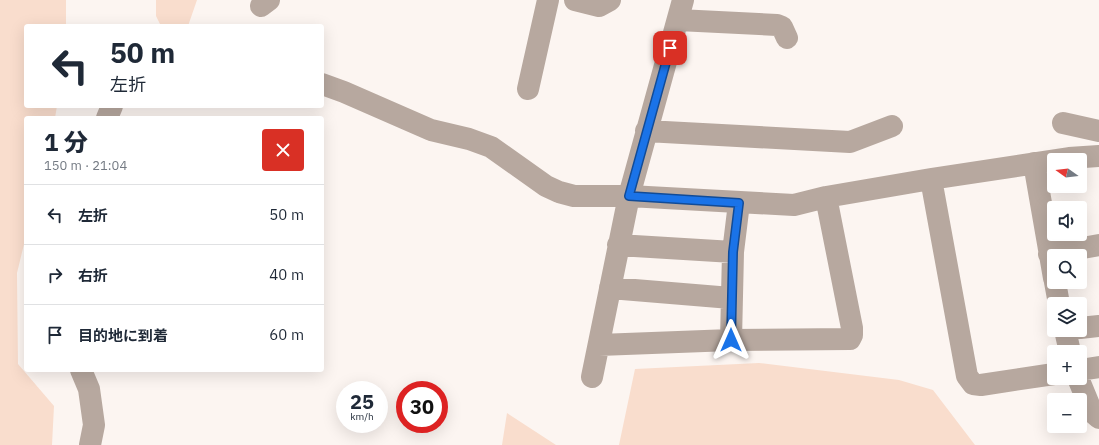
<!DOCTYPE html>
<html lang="ja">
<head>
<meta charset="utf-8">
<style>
	body { margin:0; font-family:"IBM Plex Sans","Noto Sans JP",sans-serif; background:#f2f2f3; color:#1f2937; height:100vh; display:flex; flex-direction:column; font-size:15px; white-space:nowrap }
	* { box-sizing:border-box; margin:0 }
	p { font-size:13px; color:#747a83 }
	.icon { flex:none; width:22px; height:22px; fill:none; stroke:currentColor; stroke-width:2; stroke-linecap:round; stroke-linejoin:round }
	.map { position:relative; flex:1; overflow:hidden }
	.side { position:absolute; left:24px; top:116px; width:300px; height:256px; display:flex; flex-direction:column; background:#fff; border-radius:4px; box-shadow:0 4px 16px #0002 }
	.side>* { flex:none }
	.top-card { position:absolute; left:24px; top:24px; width:300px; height:84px; border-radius:4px; box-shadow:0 4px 16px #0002; background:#fff; color:#1f2937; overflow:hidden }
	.needle { width:26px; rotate:284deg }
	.buttons { position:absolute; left:1047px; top:153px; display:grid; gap:8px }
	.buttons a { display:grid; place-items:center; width:40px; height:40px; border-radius:4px; background:#fff; box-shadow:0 4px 16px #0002; font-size:20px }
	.speed { position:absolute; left:336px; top:381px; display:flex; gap:8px; font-size:20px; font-weight:700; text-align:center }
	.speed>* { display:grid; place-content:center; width:52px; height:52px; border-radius:50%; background:#fff; box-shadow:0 4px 16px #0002; line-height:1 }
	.speed small { font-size:10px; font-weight:400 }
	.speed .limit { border:6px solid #d22; background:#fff; color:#111 }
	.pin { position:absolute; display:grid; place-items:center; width:34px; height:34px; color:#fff; margin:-17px; border-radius:8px; box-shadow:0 2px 6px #0006 }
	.me { position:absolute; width:44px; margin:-22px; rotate:0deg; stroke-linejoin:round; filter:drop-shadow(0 0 3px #0008) }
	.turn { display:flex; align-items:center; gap:14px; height:84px; padding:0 20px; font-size:18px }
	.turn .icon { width:52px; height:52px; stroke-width:2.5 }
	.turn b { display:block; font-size:28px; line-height:34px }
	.round { display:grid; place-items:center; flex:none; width:42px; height:42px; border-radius:4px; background:#f2f2f3 }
	.summary { display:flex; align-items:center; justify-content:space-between; height:68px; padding:0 20px }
	h1 { font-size:24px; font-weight:800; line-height:30px }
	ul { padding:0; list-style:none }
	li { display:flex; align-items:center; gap:12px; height:60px; padding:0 20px; border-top:1px solid #e0e1e3 }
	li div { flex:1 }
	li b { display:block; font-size:15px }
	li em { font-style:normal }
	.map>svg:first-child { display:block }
	.green { fill:#f9ddcd }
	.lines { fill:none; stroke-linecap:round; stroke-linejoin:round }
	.minor { stroke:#b7a89f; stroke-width:22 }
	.route-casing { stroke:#114b97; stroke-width:10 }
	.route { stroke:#1a73e8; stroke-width:7 }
</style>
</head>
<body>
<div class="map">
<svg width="1099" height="445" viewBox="0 0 1099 445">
	<rect width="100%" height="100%" fill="#fcf5f1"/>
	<path class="green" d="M0,0H66V26H26V106H57L55,118H26V236L17,273L18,364L54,406L52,445H0Z
		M156,0H197L188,26H161L156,16Z
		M759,363L899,380L933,390L975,445H619L635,369Z
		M507,413L556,445H502Z"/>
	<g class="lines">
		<path class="minor" d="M575,0L599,6L610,0
			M261,6L269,0
			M678,20L777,25L782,27L787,38
			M322,84L344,92L431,130L469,139L491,147L546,186L559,192L574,196H629L794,205L826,197L931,179L1069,158L1099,156
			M528,89L548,0
			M107,118L112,106
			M1063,123L1099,131
			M646,131L850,142L892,126
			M1034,163L1054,278
			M931,179L967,376L973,384L981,385L1054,374
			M618,245L733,252
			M1049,254L1099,245
			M1055,282L1059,304
			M610,288L731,298
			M1080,328L1099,326
			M1065,330L1070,352
			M731,340L733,252L739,203
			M599,345L731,340L850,339L852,335V328L826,197
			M81,370L89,389L94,425L90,445
			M1080,370L1099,367
			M592,377L629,196L683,0
			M1078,378L1092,412L1099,418"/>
	</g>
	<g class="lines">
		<g class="route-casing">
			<path id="route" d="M670,48L629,196L739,203L733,252L731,340"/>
		</g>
		<use href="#route" class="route"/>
	</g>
</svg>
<div class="buttons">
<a><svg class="needle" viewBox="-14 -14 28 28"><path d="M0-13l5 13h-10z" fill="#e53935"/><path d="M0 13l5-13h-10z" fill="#747a83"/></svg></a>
<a><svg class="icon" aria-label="sound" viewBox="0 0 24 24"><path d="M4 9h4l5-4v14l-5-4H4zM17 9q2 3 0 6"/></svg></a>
<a><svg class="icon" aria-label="search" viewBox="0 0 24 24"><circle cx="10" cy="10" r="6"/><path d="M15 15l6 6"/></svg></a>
<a><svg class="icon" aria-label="layers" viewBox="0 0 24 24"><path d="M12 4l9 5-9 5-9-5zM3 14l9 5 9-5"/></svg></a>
<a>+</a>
<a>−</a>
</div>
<div class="speed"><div>25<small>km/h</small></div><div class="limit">30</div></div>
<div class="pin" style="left:670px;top:48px;background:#d93025"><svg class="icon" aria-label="arrive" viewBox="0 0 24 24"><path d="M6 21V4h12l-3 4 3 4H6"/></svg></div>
<svg class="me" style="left:731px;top:340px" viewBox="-20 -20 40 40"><path d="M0-17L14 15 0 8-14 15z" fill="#1a73e8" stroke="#fff" stroke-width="4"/></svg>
<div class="top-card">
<div class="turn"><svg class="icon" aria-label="left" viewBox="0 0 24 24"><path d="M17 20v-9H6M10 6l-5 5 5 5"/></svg><div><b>50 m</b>左折</div></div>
</div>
<section class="side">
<div class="summary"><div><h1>1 分</h1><p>150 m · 21:04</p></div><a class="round" style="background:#d93025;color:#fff"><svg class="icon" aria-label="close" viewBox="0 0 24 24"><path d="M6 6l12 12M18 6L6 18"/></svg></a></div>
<ul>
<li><svg class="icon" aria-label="left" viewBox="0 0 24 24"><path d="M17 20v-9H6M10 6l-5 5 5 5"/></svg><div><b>左折</b></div><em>50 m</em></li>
<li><svg class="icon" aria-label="right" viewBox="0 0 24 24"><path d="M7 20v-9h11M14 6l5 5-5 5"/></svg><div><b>右折</b></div><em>40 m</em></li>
<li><svg class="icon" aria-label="arrive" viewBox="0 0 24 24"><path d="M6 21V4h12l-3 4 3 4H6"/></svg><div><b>目的地に到着</b></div><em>60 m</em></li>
</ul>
</section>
</div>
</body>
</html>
